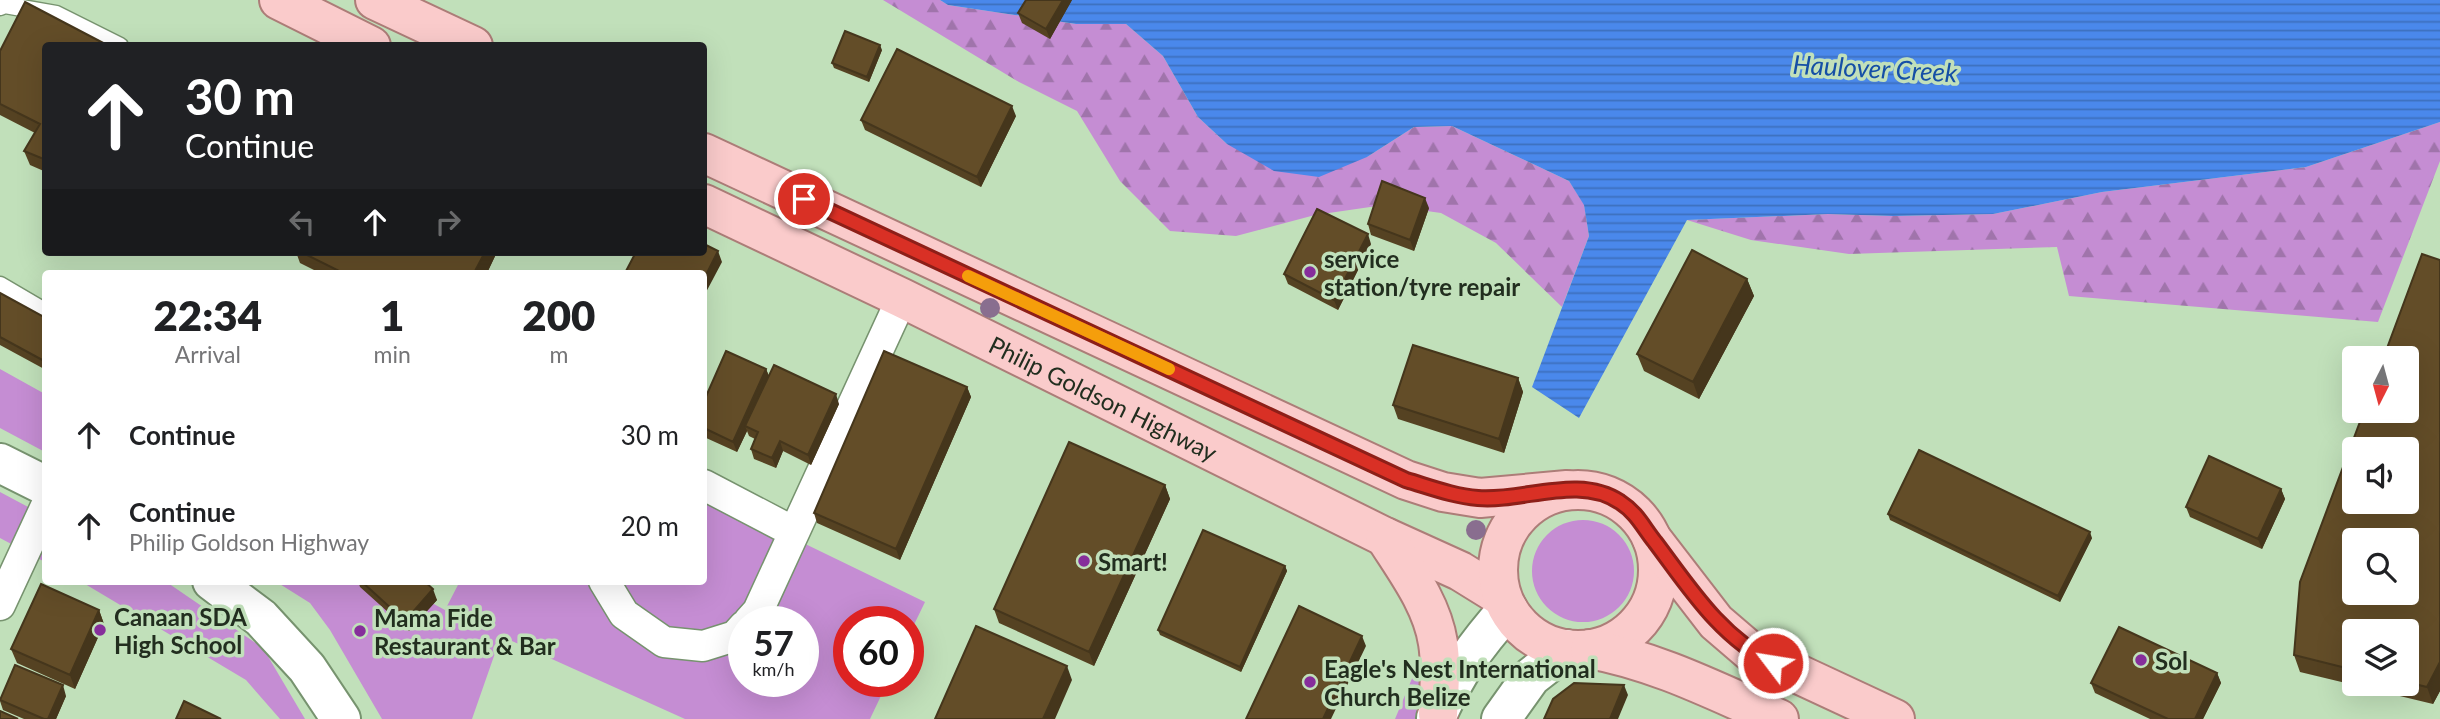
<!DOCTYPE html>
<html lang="en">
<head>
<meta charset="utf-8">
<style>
	body { margin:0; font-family:Lato,sans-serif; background:#f2f2f2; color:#202124; height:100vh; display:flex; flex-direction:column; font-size:26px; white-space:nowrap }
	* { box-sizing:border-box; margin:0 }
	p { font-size:23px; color:#757577 }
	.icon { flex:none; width:38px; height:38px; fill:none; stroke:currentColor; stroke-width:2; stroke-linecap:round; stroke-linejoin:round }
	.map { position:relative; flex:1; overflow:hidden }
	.side { position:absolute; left:42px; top:270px; width:665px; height:315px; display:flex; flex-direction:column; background:#fff; border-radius:7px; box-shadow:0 7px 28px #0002 }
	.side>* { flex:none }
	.top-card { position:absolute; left:42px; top:42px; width:665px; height:214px; border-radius:7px; box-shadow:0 7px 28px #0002; background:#202124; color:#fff; overflow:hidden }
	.needle { width:46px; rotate:186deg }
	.fabs { position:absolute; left:2342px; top:346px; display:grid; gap:14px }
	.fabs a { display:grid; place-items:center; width:77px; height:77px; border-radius:7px; background:#fff; box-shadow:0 7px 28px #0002; font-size:35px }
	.speed { position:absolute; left:728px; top:606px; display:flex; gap:14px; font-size:35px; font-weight:700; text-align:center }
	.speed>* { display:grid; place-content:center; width:91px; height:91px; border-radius:50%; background:#fff; box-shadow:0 7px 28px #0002; line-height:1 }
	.speed small { font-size:18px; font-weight:400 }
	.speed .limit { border:10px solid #d22; background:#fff; color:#111 }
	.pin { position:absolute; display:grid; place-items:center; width:60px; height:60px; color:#fff; margin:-30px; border:4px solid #fff; border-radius:50%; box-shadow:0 2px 7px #0007 }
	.me { position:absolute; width:77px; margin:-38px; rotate:301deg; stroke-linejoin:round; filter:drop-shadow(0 0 5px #0008) }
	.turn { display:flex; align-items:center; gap:24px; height:147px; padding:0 28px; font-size:32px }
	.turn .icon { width:91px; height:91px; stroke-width:2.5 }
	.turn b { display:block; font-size:49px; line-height:60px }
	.lanes { display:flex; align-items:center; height:66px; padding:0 28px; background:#0003; justify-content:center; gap:35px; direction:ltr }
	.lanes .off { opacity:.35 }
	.eta { display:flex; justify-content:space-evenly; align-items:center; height:119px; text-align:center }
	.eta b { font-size:42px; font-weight:800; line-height:49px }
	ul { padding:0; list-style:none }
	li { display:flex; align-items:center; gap:21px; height:91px; padding:0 28px }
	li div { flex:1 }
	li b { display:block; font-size:26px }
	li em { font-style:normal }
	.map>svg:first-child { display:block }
	.green { fill:#c58dd3; fill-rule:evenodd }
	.forest { fill:url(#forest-firs) }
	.water { fill:url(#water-rules) }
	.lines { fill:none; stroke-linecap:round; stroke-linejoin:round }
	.lane-casing { stroke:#77936f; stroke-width:19 }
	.street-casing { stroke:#77936f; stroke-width:33 }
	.secondary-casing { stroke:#77936f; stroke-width:42 }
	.primary-casing { stroke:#ac7d78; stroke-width:42 }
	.lane { stroke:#fff; stroke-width:16 }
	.street { stroke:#fff; stroke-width:30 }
	.secondary { stroke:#fff; stroke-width:38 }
	.primary { stroke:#facbcb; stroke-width:38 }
	.tree { fill:#896e8f }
	.wall { fill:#554222; fill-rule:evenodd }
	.shaded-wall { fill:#45361c }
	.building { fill:#634d28; stroke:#45361c; stroke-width:2; fill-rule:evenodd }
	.route-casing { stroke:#8d1f18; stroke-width:18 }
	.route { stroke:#d93025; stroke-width:12 }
	.slow { stroke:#f59e0b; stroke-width:12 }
	.poi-dot { fill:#862e9b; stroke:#c1e0ba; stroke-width:2.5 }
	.labels { text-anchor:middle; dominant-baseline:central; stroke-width:7; stroke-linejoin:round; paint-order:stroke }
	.poi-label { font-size:24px; font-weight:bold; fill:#222e1f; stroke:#c1e0ba; text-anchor:start }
	.street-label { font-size:24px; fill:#222e1f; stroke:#c1e0ba }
	.water-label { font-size:26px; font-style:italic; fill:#154fa6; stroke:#c1e0ba }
</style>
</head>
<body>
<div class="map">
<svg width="2440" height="719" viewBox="0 0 2440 719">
	<defs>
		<pattern id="forest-firs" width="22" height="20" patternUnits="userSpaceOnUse" patternTransform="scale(1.75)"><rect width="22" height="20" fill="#c58dd3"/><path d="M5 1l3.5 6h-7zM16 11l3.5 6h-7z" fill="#a074ab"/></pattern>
		<pattern id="water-rules" width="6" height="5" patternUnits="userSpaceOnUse" patternTransform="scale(1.75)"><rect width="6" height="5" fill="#4a88eb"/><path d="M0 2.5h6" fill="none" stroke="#3d70be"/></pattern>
	</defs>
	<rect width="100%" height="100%" fill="#c1e0ba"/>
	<path class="green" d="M0,369L45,394V452L0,428Z
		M0,492L45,516V562L0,538Z
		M704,495L925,602L908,637V621H849V681H888L870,719H685L501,636L472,719H382L330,630L310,603L275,581H391L445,610L460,581H704ZM744,621H803V681H744Z
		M1532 571a51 51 0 1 1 102 0a51 51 0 1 1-102 0Z
		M80,581H165L263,648L305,719H280L246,680Z
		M1429,638L1424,684L1415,719H1395Z"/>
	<path class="forest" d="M883,0H940L948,5L1076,24H1126L1163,56L1198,117L1227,144L1367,157L1414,127L1452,126L1569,181L1584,204L1589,236L1562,307L1496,243L1441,213L1384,205L1315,215L1236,236L1170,231L1120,181L1077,111L1019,82Z
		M2440,122V161L2378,322L2069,296L2057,247L1849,254L1751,240L1687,220L1828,214L1893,216L1993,214L2102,192L2306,167Z"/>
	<path class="water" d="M940,0H2440V122L2306,167L2102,192L1993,214L1893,216L1828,214L1687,220L1579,418L1532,387L1589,236L1584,205L1569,181L1452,126L1414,127L1367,157L1319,177L1274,171L1227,144L1198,117L1163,56L1126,24H1076L948,5Z"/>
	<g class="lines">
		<g class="lane-casing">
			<path id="lane" d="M0,7L5,5L56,14L120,46
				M0,285L46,312"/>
		</g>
		<g class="street-casing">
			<path id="street" d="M704,485L794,532
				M604,581L624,614L664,642L703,646L735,636L744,626
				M0,605L46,506
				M749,621L758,611L902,298"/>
		</g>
		<g class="secondary-casing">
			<path id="secondary" d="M0,463L46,486
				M212,581L261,618L307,668L341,719
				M1436,718C1456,673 1475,646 1508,609
				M1501,719L1531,677L1567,649"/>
		</g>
		<g class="primary-casing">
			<g id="primary">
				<path d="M279,0L371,46"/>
				<path d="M375,0L473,46"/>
				<path d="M704,153L1406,480L1443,492L1480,498L1567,490"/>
				<path id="s1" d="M704,204L902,298L1385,537L1460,571L1502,597"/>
				<circle cx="1578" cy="570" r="80"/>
				<path d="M1385,537C1406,570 1432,604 1438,643C1442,667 1439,690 1438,714"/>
				<path d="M1652,539L1716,622L1751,652L1895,719"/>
				<path d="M1590,649C1657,661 1717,692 1779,719"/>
			</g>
		</g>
		<use href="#lane" class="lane"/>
		<use href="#street" class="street"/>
		<use href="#secondary" class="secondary"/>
		<use href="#primary" class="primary"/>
	</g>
	<g class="tree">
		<circle cx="990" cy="308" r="10"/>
		<circle cx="1476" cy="530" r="10"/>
	</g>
	<path class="wall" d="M1072,0L1050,39L1022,23L1018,13Z
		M46,46V172L30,165L24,151L35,133L0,115V51Z
		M882,50L869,82L834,68L832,63Z
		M1016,116L981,187L865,130L861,120Z
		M1429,208L1414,251L1371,235L1368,224Z
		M1371,244L1338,310L1288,284L1284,274Z
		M296,252H497L487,273H320L300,263Z
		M2440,260V691L2433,704L2300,672L2294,655ZM2354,632H2406V684H2354Z
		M1747,279L1754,296L1699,399L1644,371L1637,354Z
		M0,293L46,318V370L0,345Z
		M766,369L769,376L839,404L811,465L783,451L776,468L754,459L751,449L755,439L749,436L747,431L737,452L704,437V401Z
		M1518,378L1523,392L1504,453L1398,419L1393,405Z
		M967,387L971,397L900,560L817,523L814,513Z
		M1165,485L1170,499L1094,666L999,623L994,609Z
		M2281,489L2285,499L2262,549L2190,517L2186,507Z
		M1888,514L2092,538L2060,602L1890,520Z
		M1285,566L1287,571L1241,672L1160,635L1158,630Z
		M358,581H424L437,600L409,631L360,587Z
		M99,610L104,624L75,689L17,663L11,649Z
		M2217,673L2221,683L2203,719H2150L2095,693L2091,683Z
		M66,696L56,719H24L3,710L0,701V699Z"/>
	<path class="shaded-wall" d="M1063,0H1072L1050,39L1046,29Z
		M880,45L882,50L869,82L867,77Z
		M1012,106L1016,116L981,187L977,177Z
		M1425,198L1429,208L1414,251L1410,240Z
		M1368,234L1371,244L1338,310L1334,300Z
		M718,251L722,262L704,296V279Z
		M485,252H497L487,273H474Z
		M1747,279L1754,296L1699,399L1693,382Z
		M766,369L770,379L745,426L747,431L737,452L733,442Z
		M1518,378L1523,392L1504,453L1499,439Z
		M967,387L971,397L900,560L896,549Z
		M836,394L839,404L811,465L808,455Z
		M780,441L783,451L776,468L772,458Z
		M1165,485L1170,499L1094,666L1089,652Z
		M2281,489L2285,499L2262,549L2258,539Z
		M2090,532L2092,538L2060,602L2058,596Z
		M1285,566L1287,571L1241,672L1240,667Z
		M433,589L437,600L409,631L405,621Z
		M99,610L104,624L75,689L70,675Z
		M1362,636L1366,646L1331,719H1323Z
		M2440,662V691L2433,704L2427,687Z
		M1067,666L1072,680L1055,719H1043Z
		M2217,673L2221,683L2203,719H2195Z
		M63,685L66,696L56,719H48Z
		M1624,685L1628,695L1618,719H1610Z"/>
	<path class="building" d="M1026,0H1063L1046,29L1018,13Z
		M25,2L109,46H46V160L24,151L40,124L0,104V51Z
		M845,31L880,45L867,77L832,63Z
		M897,49L1012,106L977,177L861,120Z
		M1382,181L1425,198L1410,240L1368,224Z
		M1317,209L1368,234L1334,300L1284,274Z
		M704,244L718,251L704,279V273H625L636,252H704Z
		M1692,250L1747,279L1693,382L1637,354Z
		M301,252H485L474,273H343Z
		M2422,254L2440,260V662L2427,687L2406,682V632H2354V670L2294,655L2300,582L2364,411H2406V359H2383ZM2354,450H2406V502H2354ZM2354,541H2406V593H2354Z
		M0,293L46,318V362L0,337Z
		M1413,345L1518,378L1499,439L1393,405Z
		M726,351L766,369L733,442L704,428V401Z
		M884,351L967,387L896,549L814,513Z
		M774,365L836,394L808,455L780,441L772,458L751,449L758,432L745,426Z
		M1069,442L1165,485L1089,652L994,609Z
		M1919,450L2090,532L2058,596L1888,514Z
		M2209,456L2281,489L2258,539L2186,507Z
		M1203,530L1285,566L1240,667L1158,630Z
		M361,581H424L433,589L405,621Z
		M41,584L99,610L70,675L11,649Z
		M1299,606L1362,636L1323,719H1246Z
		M976,626L1067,666L1043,719H935Z
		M2119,627L2217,673L2195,719H2168L2091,683Z
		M15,665L63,685L48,719H44L0,700Z
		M1574,683L1624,685L1610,719H1544L1553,699Z
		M184,701L221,719H176Z
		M0,711L18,719H0Z"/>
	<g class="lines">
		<g class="route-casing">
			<path id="route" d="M804,199L1406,480C1430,487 1453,496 1478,498C1523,502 1579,474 1620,502C1637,513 1643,527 1655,542C1689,587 1720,637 1773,663"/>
		</g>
		<use href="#route" class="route"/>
		<path class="slow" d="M968,276L1169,369"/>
	</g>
	<g class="poi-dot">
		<circle cx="1310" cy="272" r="7"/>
		<circle cx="1084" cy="561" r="7"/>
		<circle cx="100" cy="630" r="7"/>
		<circle cx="360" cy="631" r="7"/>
		<circle cx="2141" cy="660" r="7"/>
		<circle cx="1310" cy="682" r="7"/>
	</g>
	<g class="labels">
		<g class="poi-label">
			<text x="1324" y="258">service<tspan x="1324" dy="28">station/tyre repair</tspan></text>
			<text x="1098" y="561">Smart!</text>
			<text x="114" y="616">Canaan SDA<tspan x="114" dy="28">High School</tspan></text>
			<text x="374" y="617">Mama Fide<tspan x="374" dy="28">Restaurant &amp; Bar</tspan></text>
			<text x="2155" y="660">Sol</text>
			<text x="1324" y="668">Eagle's Nest International<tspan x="1324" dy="28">Church Belize</tspan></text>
		</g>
		<g class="street-label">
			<text stroke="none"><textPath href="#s1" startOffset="444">Philip Goldson Highway</textPath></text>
		</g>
		<g class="water-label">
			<text transform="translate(1875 68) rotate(3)">Haulover Creek</text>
		</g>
	</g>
</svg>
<div class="fabs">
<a><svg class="needle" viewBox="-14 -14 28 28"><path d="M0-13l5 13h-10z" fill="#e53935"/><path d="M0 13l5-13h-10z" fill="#757577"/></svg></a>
<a><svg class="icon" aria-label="sound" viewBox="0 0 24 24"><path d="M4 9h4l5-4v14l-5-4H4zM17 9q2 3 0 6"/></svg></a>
<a><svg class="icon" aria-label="search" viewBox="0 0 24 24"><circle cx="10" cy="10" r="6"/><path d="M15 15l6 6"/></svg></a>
<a><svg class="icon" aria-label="layers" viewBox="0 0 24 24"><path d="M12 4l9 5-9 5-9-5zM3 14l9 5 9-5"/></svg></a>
</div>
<div class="speed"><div>57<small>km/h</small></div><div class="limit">60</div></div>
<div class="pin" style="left:804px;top:199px;background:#d93025"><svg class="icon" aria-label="arrive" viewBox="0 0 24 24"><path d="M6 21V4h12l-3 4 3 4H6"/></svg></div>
<svg class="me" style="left:1773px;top:663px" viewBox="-20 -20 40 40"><circle r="17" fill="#d93025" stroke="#fff" stroke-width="3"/><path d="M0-11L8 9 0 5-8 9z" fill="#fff"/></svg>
<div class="top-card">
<div class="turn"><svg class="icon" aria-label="ahead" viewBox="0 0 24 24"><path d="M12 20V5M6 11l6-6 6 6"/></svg><div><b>30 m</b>Continue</div></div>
<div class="lanes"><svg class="icon off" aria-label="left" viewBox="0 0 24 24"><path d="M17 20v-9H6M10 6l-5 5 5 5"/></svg><svg class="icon" aria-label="ahead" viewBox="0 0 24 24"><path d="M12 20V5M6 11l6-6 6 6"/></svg><svg class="icon off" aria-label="right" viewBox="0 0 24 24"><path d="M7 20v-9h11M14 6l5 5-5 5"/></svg></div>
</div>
<section class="side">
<div class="eta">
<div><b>22:34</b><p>Arrival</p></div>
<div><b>1</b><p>min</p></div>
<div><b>200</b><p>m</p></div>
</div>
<ul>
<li><svg class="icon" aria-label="ahead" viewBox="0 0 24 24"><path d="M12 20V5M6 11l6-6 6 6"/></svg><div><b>Continue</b></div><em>30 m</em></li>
<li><svg class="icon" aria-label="ahead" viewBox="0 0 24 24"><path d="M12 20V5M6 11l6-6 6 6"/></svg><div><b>Continue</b><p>Philip Goldson Highway</p></div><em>20 m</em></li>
</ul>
</section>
</div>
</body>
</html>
